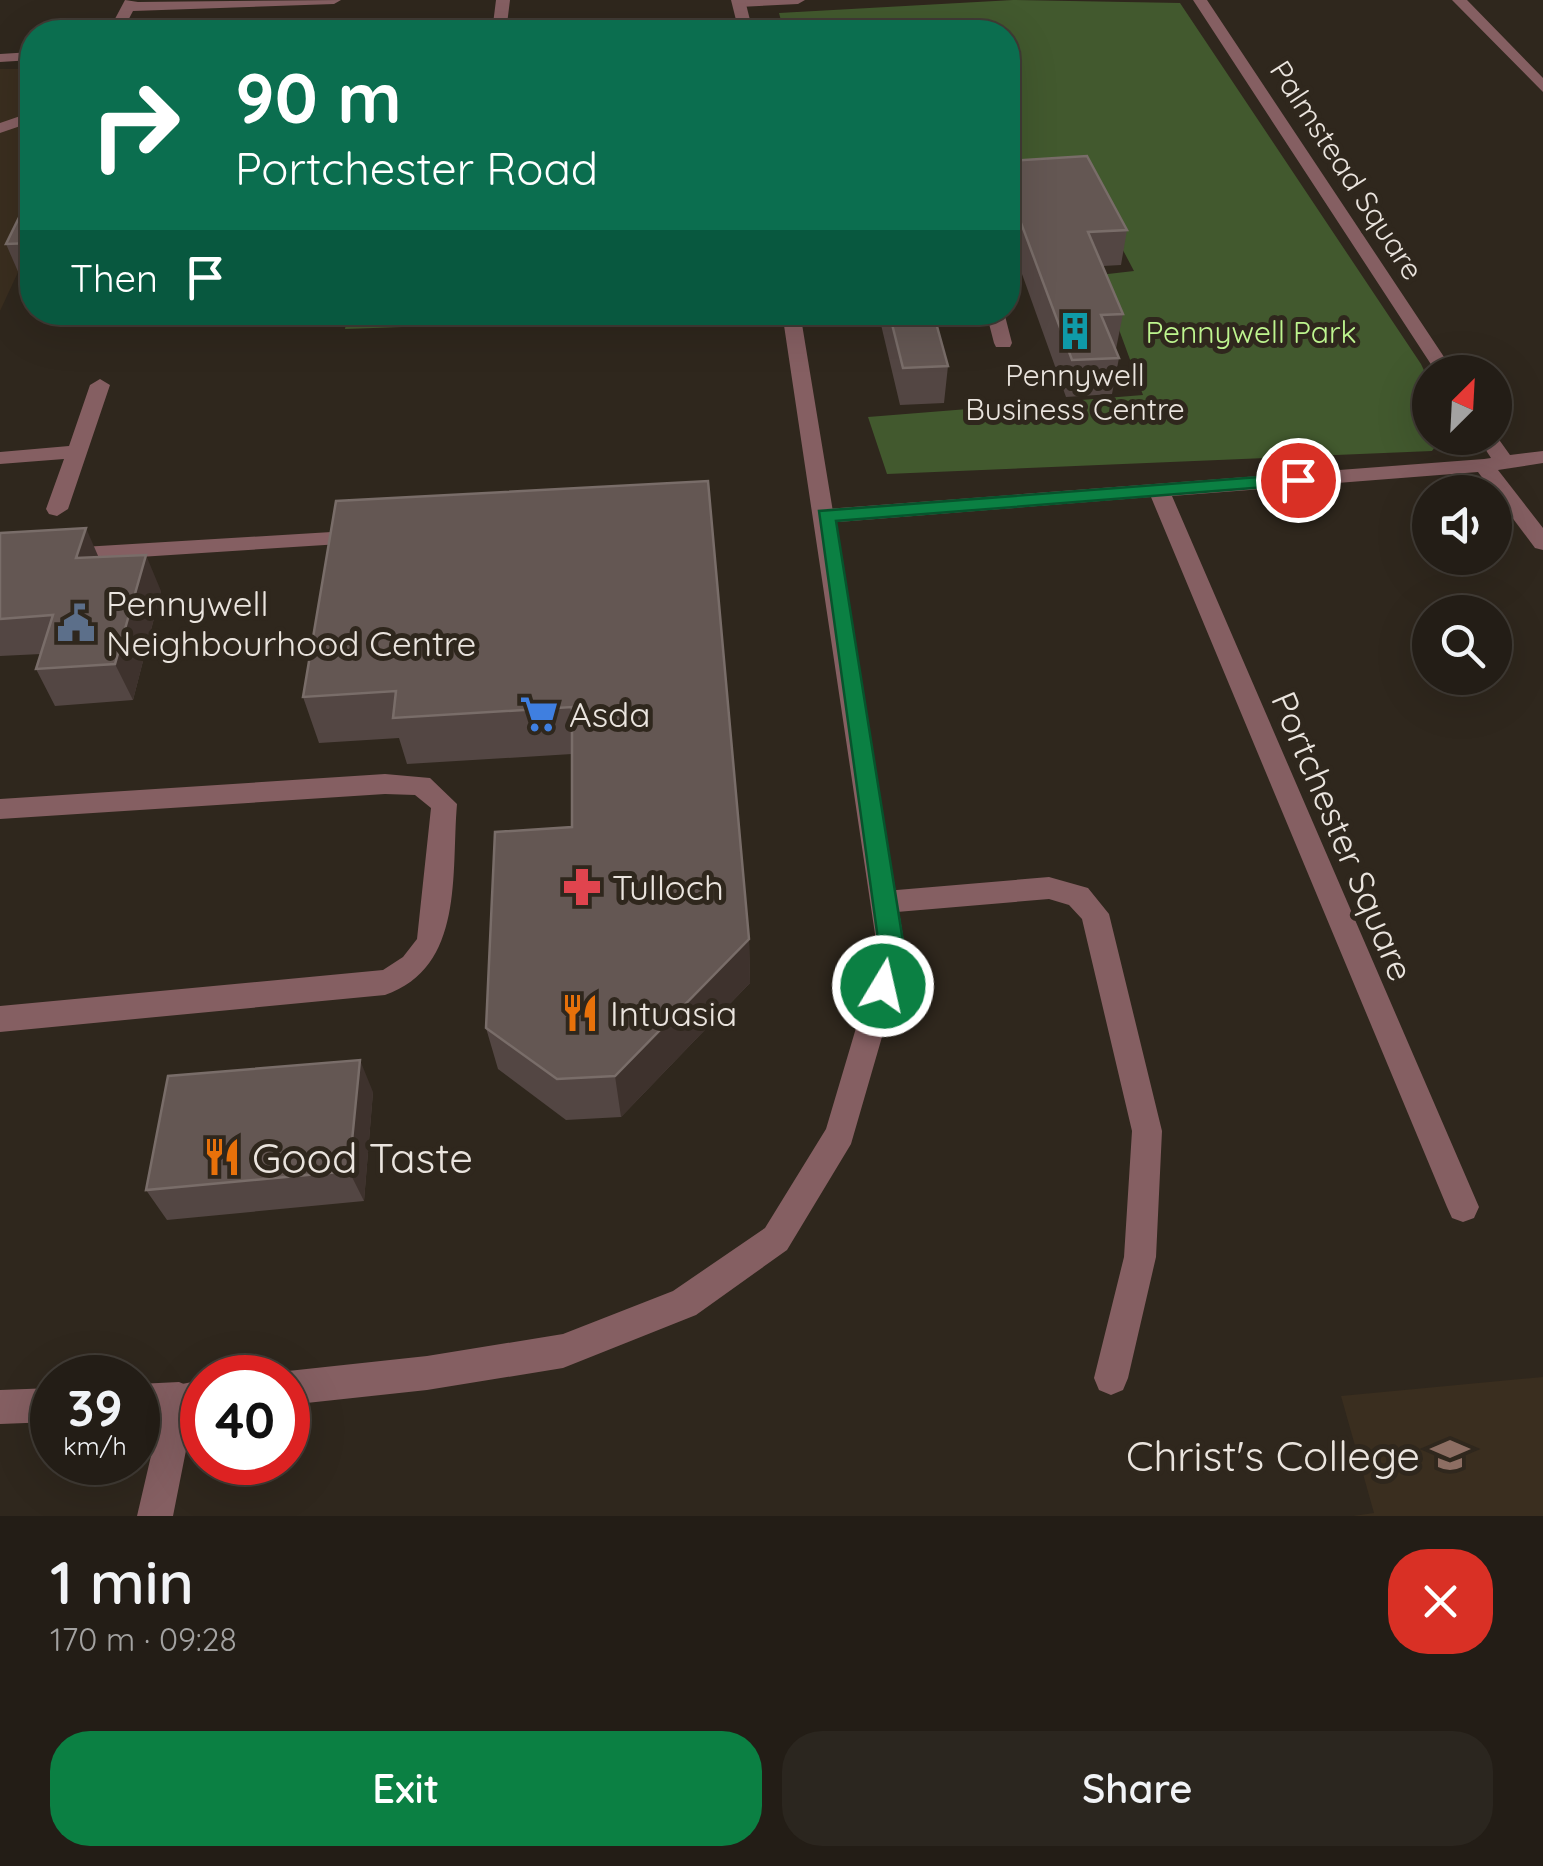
<!DOCTYPE html>
<html lang="en">
<head>
<meta charset="utf-8">
<style>
	body { margin:0; font-family:Quicksand,sans-serif; background:#2b261f; color:#f1f3f6; height:100vh; display:flex; flex-direction:column; font-size:38px; white-space:nowrap }
	* { box-sizing:border-box; margin:0 }
	p { font-size:32px; color:#a3a2a1 }
	.icon { flex:none; width:55px; height:55px; fill:none; stroke:currentColor; stroke-width:2; stroke-linecap:round; stroke-linejoin:round }
	.map { position:relative; height:1516px; overflow:hidden }
	.details { display:flex; flex-direction:column; background:#231d16; flex:1 }
	.details>* { flex:none }
	.top-card { position:absolute; left:20px; top:20px; width:1000px; height:305px; border-radius:40px; box-shadow:0 10px 40px #0002,0 0 0 2px #403b35; background:#0b6e4f; color:#fff; overflow:hidden }
	.needle { width:65px; rotate:24deg }
	.controls { position:absolute; left:1412px; top:355px; display:grid; gap:20px }
	.controls a { display:grid; place-items:center; width:100px; height:100px; border-radius:50%; background:#231d16; box-shadow:0 10px 40px #0002,0 0 0 2px #403b35; font-size:50px }
	.speed { position:absolute; left:30px; top:1355px; display:flex; gap:20px; font-size:50px; font-weight:700; text-align:center }
	.speed>* { display:grid; place-content:center; width:130px; height:130px; border-radius:50%; background:#231d16; box-shadow:0 10px 40px #0002,0 0 0 2px #403b35; line-height:1 }
	.speed small { font-size:25px; font-weight:400 }
	.speed .limit { border:15px solid #d22; background:#fff; color:#111 }
	.pin { position:absolute; display:grid; place-items:center; width:85px; height:85px; color:#fff; margin:-42px; border:5px solid #fff; border-radius:50%; box-shadow:0 2px 10px #0007 }
	.me { position:absolute; width:110px; margin:-55px; rotate:9deg; stroke-linejoin:round; filter:drop-shadow(0 0 8px #0008) }
	.turn { display:flex; align-items:center; gap:35px; height:210px; padding:0 50px; font-size:45px }
	.turn .icon { width:130px; height:130px; stroke-width:2.5 }
	.turn b { display:block; font-size:70px; line-height:85px }
	.then { display:flex; align-items:center; height:95px; padding:0 50px; background:#0003; gap:20px; font-size:38px }
	.round { display:grid; place-items:center; flex:none; width:105px; height:105px; border-radius:40px; background:#2b261f }
	.head { display:flex; align-items:center; justify-content:space-between; height:170px; padding:0 50px }
	h1 { font-size:60px; font-weight:600; line-height:75px }
	.cta { display:flex; gap:20px; margin-top:auto; padding:20px 50px }
	.cta a { flex:1; height:115px; border-radius:40px; background:#0b8043; color:#fff; font-size:40px; font-weight:600; line-height:115px; text-align:center }
	.cta a+a { background:#2b261f; color:#f1f3f6 }
	.map>svg:first-child { display:block }
	.built { fill:#3a2e1f }
	.green { fill:#42592e }
	.lines { fill:none; stroke-linecap:round; stroke-linejoin:round }
	.service { fill:#855f62; fill-rule:evenodd }
	.minor { fill:#855f62; fill-rule:evenodd }
	.tertiary { fill:#855f62; fill-rule:evenodd }
	.wall { fill:#534643 }
	.shaded-wall { fill:#3e322d }
	.building { fill:#645753; stroke:#796d69; stroke-width:2.5 }
	.route { fill:#0b8043; stroke:#07532c; stroke-width:2.5 }
	.labels { text-anchor:middle; dominant-baseline:central; stroke-width:10; stroke-linejoin:round; paint-order:stroke }
	.far-street-label { font-size:30px; fill:#eae4de; stroke:#2f271d }
	.far-park-label { font-size:30px; fill:#bef58f; stroke:#2f271d }
	.far-poi-label { font-size:30px; fill:#eae4de; stroke:#2f271d }
	.poi-label { font-size:35px; fill:#eae4de; stroke:#2f271d; text-anchor:start }
	.street-label { font-size:35px; fill:#eae4de; stroke:#2f271d }
	.near-poi-label { font-size:42px; fill:#eae4de; stroke:#2f271d; text-anchor:start }
</style>
</head>
<body>
<div class="map">
<svg width="1543" height="1516" viewBox="0 0 1543 1516">
	<rect width="100%" height="100%" fill="#2f271d"/>
	<path class="built" d="M0,69H32V242L0,311Z
		M1543,1377V1516H1353L1374,1513L1341,1396Z"/>
	<path class="green" d="M1013,0L1180,3L1421,364L1430,383V438H1441L1432,451L887,474L868,417L1143,395L1099,275L1134,271L1088,184L1008,187V32H784L779,13Z
		M348,313V312L520,313V323L345,329Z"/>
	<g class="lines">
		<path class="service" d="M420,22L427,26V32H211L218,28Z
			M32,112V122L0,133V123Z
			M986,312H1004L1012,343L1010,347H996L994,343Z
			M100,379L110,385L68,509L57,516L49,514L46,509L64,459L0,464V452L69,446L90,385Z
			M364,530L375,537L372,542L0,566V552Z
			M385,774L430,778L457,804C451,874 465,967 385,995L0,1032V1006L383,970L403,957L417,939L431,808L415,795L385,794L0,819V799Z
			M1049,877L1088,888L1109,914L1162,1131L1156,1257L1128,1378L1123,1390L1111,1395L1099,1390L1094,1378L1124,1257L1132,1131L1082,919L1069,905L1049,899L885,913L875,910L871,902L875,894L885,891Z"/>
		<path class="minor" d="M125,0L138,2L341,0L334,4L133,11L122,32H108Z
			M496,0H510L506,32H492Z
			M734,0H805L798,4L739,7L734,6Z
			M1193,0H1207L1454,372H1436Z
			M1452,0H1467L1543,78V92Z
			M32,52V60L0,62V54Z
			M1495,434L1510,455L1543,451V463L1498,470L1543,528V550L1535,548L1478,472L1172,496L1479,1207L1474,1218L1463,1222L1452,1218L1447,1207L1151,497L826,523L815,516L826,509L1484,459L1491,458L1478,438H1495Z
			M179,1382L191,1387L196,1399L191,1411L179,1416L138,1418V1384Z
			M52,1388V1422L0,1424V1390Z"/>
		<path class="tertiary" d="M731,0H745L753,32H739Z
			M782,312H800L906,954L851,1144L787,1250L696,1315L563,1368L427,1390L288,1405V1378H275L288,1371L427,1356L563,1334L673,1291L765,1228L826,1129L878,954Z
			M202,1380V1414L193,1415L173,1516H137L167,1387Z"/>
	</g>
	<path class="wall" d="M1008,161L1127,230L1121,265L1103,266L1123,314L1116,349L1119,358L1112,394L1066,397L1008,235Z
		M32,191V289L26,290L6,244Z
		M161,312H219L163,316Z
		M878,312H933L948,366L944,403L900,405Z
		M708,481L749,939L750,983L621,1117L566,1120L498,1069L486,1028L572,827V754L407,764L399,738L319,743L303,697Z
		M0,533L99,557L161,591L133,700L55,706L36,669L41,654L0,656Z
		M373,1092L364,1201L167,1220L146,1190Z"/>
	<path class="shaded-wall" d="M86,528L102,565L76,558Z
		M146,555L161,591L133,700L115,664Z
		M749,939L750,983L621,1117L615,1076Z
		M360,1060L373,1092L364,1201L349,1171Z"/>
	<path class="building" d="M1087,156L1127,230L1088,232L1123,314L1101,315L1119,358L1072,360L1008,188V161Z
		M32,191V243L6,244Z
		M889,312H933L948,366L903,368Z
		M708,481L749,939L615,1076L557,1079L486,1028L495,832L572,827V707L393,718L396,691L303,697L336,501Z
		M86,528L76,558L146,555L115,664L36,669L53,615L0,619V533Z
		M360,1060L349,1171L146,1190L168,1076Z"/>
	<path class="route" d="M1298,474L1305,476V484L836,521L905,954L892,994H874L870,986L880,954L819,511Z"/>
	<defs>
		<g id="building-bare" transform="scale(3)"><path d="M-4-6H4V6H1V3H-1V6H-4ZM-2.5-4.3h1.7v1.8h-1.7ZM.8-4.3h1.7v1.8H.8ZM-2.5-1h1.7V.8h-1.7ZM.8-1h1.7V.8H.8Z" fill="#0f9aa8" stroke="#2f271d" stroke-width="2.5" paint-order="stroke"/></g>
		<g id="civic-bare" transform="scale(3)"><path d="M-.6-6.5H3V-4.5H.6V-3L4-1V1h2V6H-6V1h2V-1L-.6-3ZM-1.2 2.5V6h2.4V2.5Z" fill="#5c6f8a" stroke="#2f271d" stroke-width="2.5" paint-order="stroke"/></g>
		<g id="supermarket-bare" transform="scale(3)"><path d="M-6-5.5h2.5l.6 2H6L4.5 2H-2.5L-4.4-4H-6ZM-1.5 3.2a1.3 1.3 0 1 0 .1 0ZM3 3.2a1.3 1.3 0 1 0 .1 0Z" fill="#3f7fe0" stroke="#2f271d" stroke-width="2.5" paint-order="stroke"/></g>
		<g id="pharmacy-bare" transform="scale(3)"><path d="M-2-6h4v4h4v4h-4v4h-4v-4h-4v-4h4Z" fill="#e0444e" stroke="#2f271d" stroke-width="2.5" paint-order="stroke"/></g>
		<g id="restaurant-bare" transform="scale(3)"><path d="M-5-6h1v4h1v-4h1v4h1v-4h1v5L-1.5 .5V6h-2V.5L-5-1ZM5-6V6H3V1.5H1.5Q1.5-4 5-6Z" fill="#e8710a" stroke="#2f271d" stroke-width="2.5" paint-order="stroke"/></g>
		<g id="school-bare" transform="scale(3)"><path d="M0-5L7-2L0 1L-7-2ZM-4 1L0 2.5L4 1V4Q0 6-4 4Z" fill="#8d6e63" stroke="#2f271d" stroke-width="2.5" paint-order="stroke"/></g>
	</defs>
	<g fill-rule="evenodd">
		<use href="#building-bare" x="1075" y="331"/>
		<use href="#civic-bare" x="76" y="623"/>
		<use href="#supermarket-bare" x="539" y="714"/>
		<use href="#pharmacy-bare" x="582" y="887"/>
		<use href="#restaurant-bare" x="580" y="1013"/>
		<use href="#restaurant-bare" x="222" y="1157"/>
		<use href="#school-bare" x="1450" y="1455"/>
	</g>
	<g class="labels">
		<g class="far-street-label">
			<text transform="translate(1347 170) rotate(57)">Palmstead Square</text>
		</g>
		<g class="far-park-label">
			<text x="1251" y="332">Pennywell Park</text>
		</g>
		<g class="far-poi-label">
			<text x="1075" y="375">Pennywell<tspan x="1075" dy="34">Business Centre</tspan></text>
		</g>
		<g class="poi-label">
			<text x="106" y="603">Pennywell<tspan x="106" dy="40">Neighbourhood Centre</tspan></text>
			<text x="569" y="714">Asda</text>
			<text x="612" y="887">Tulloch</text>
			<text x="610" y="1013">Intuasia</text>
		</g>
		<g class="street-label">
			<text transform="translate(1343 836) rotate(67)">Portchester Square</text>
		</g>
		<g class="near-poi-label">
			<text x="252" y="1157">Good Taste</text>
			<text x="1420" y="1455" text-anchor="end">Christ's College</text>
		</g>
	</g>
</svg>
<div class="controls">
<a><svg class="needle" viewBox="-14 -14 28 28"><path d="M0-13l5 13h-10z" fill="#e53935"/><path d="M0 13l5-13h-10z" fill="#a3a2a1"/></svg></a>
<a><svg class="icon" aria-label="sound" viewBox="0 0 24 24"><path d="M4 9h4l5-4v14l-5-4H4zM17 9q2 3 0 6"/></svg></a>
<a><svg class="icon" aria-label="search" viewBox="0 0 24 24"><circle cx="10" cy="10" r="6"/><path d="M15 15l6 6"/></svg></a>
</div>
<div class="speed"><div>39<small>km/h</small></div><div class="limit">40</div></div>
<div class="pin" style="left:1298px;top:480px;background:#d93025"><svg class="icon" aria-label="arrive" viewBox="0 0 24 24"><path d="M6 21V4h12l-3 4 3 4H6"/></svg></div>
<svg class="me" style="left:883px;top:986px" viewBox="-20 -20 40 40"><circle r="17" fill="#0b8043" stroke="#fff" stroke-width="3"/><path d="M0-11L8 9 0 5-8 9z" fill="#fff"/></svg>
<div class="top-card">
<div class="turn"><svg class="icon" aria-label="right" viewBox="0 0 24 24"><path d="M7 20v-9h11M14 6l5 5-5 5"/></svg><div><b>90 m</b>Portchester Road</div></div>
<div class="then">Then<svg class="icon" aria-label="arrive" viewBox="0 0 24 24"><path d="M6 21V4h12l-3 4 3 4H6"/></svg></div>
</div>
</div>
<section class="details">
<div class="head"><div><h1>1 min</h1><p>170 m · 09:28</p></div><a class="round" style="background:#d93025;color:#fff"><svg class="icon" aria-label="close" viewBox="0 0 24 24"><path d="M6 6l12 12M18 6L6 18"/></svg></a></div>
<div class="cta"><a>Exit</a><a>Share</a></div>
</section>
</body>
</html>
